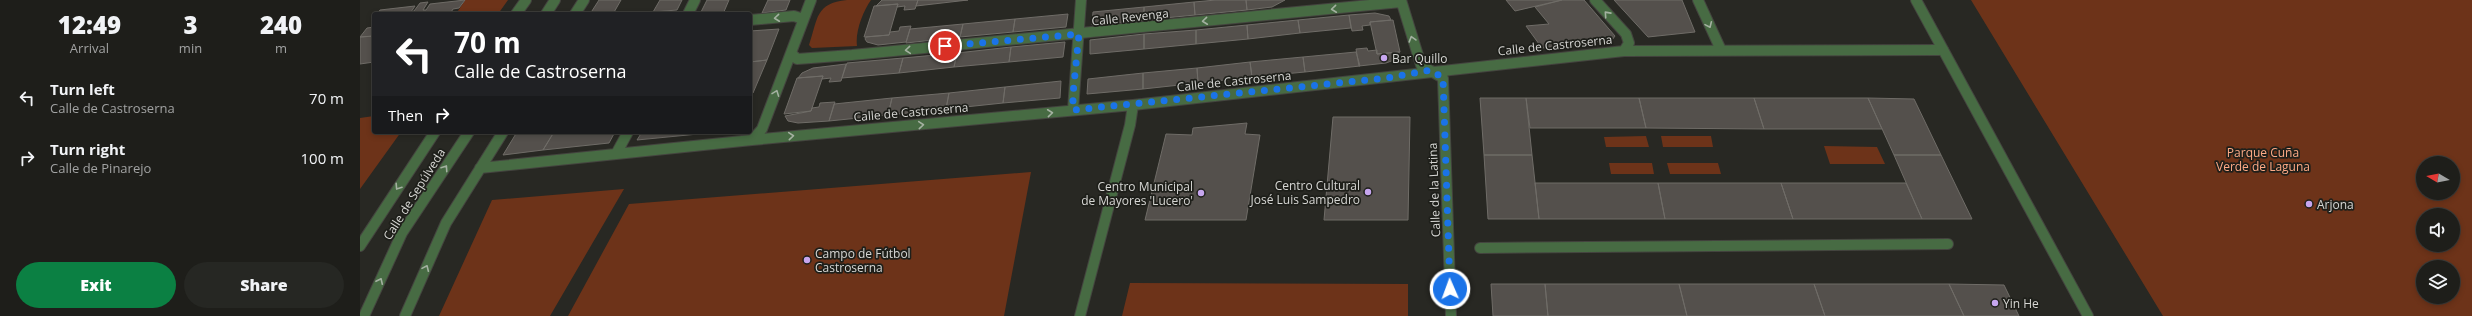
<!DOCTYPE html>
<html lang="en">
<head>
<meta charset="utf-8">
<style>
	body { margin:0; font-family:"Open Sans",sans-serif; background:#262723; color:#f1f3f6; height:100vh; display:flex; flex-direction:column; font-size:15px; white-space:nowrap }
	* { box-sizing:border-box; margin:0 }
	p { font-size:13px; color:#a1a2a2 }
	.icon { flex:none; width:22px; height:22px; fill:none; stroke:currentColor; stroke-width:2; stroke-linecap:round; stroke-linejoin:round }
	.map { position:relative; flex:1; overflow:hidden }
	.details { display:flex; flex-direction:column; background:#1e1e1a; width:360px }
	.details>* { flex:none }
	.top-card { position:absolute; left:12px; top:12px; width:380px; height:122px; border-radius:4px; box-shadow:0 2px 6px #0003,0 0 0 1px #3c3c39; background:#202124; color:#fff; overflow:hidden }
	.needle { width:26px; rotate:280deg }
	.fabs { position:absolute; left:2056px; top:156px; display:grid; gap:8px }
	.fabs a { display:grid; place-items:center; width:44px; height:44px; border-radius:50%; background:#1e1e1a; box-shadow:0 2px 6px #0003,0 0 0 1px #3c3c39; font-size:20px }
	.pin { position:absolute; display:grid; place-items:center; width:34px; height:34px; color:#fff; margin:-17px; border:2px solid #fff; border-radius:50%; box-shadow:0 1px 4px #0007 }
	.me { position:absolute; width:44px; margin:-22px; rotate:358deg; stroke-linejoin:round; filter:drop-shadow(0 0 3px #0008) }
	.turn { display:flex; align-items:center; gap:14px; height:84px; padding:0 16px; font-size:18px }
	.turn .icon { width:52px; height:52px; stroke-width:2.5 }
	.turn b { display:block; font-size:28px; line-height:34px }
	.then { display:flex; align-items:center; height:38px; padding:0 16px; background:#0003; gap:8px; font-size:15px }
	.eta { display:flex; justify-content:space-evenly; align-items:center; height:68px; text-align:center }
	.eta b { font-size:24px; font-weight:800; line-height:28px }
	.cta { display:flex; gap:8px; margin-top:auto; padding:8px 16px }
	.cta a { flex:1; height:46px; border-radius:24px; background:#0b8043; color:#fff; font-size:16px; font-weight:800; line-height:46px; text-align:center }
	.cta a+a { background:#262723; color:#f1f3f6 }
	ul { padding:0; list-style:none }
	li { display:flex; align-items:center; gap:12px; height:60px; padding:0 16px }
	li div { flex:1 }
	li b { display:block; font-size:15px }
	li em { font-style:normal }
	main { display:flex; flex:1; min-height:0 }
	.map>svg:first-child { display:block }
	.green { fill:#6d3319; fill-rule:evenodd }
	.building { fill:#54504c; stroke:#6f6c67 }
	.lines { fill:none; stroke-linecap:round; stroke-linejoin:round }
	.pedestrian-casing { stroke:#44443f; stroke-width:12 }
	.minor-casing { stroke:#44443f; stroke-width:12 }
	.tertiary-casing { stroke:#44443f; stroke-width:12 }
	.pedestrian { stroke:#476b43; stroke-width:10 }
	.minor { stroke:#476b43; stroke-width:10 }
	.tertiary { stroke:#476b43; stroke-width:10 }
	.oneway { stroke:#a4b1a1 }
	.route { stroke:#1a73e8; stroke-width:7; stroke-dasharray:0 12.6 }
	.poi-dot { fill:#c7a6ef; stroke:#1e1f1a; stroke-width:1.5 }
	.labels { text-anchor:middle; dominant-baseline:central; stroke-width:3.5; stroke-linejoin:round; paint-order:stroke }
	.street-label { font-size:12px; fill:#d6d6d3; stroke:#1e1f1a }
	.poi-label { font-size:12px; fill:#d6d6d3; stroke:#1e1f1a; text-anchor:start }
	.park-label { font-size:12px; fill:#feaa86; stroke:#1e1f1a }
</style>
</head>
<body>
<main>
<section class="details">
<div class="eta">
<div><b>12:49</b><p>Arrival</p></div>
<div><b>3</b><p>min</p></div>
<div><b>240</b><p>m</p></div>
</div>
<ul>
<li><svg class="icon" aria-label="left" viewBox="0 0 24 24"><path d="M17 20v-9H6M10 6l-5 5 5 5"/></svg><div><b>Turn left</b><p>Calle de Castroserna</p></div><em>70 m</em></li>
<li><svg class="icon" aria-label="right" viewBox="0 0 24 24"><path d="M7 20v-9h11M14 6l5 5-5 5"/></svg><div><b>Turn right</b><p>Calle de Pinarejo</p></div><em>100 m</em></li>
</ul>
<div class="cta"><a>Exit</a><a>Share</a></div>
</section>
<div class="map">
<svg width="2112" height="316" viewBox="0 0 2112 316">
	<rect width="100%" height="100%" fill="#282823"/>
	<path class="green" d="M105,0H148L138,14H96Z
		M487,0H511C503,11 495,32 497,46L452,48L449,45C458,19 455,3 487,0Z
		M1611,0H2112V316H1803ZM2063,163H2093V193H2063ZM2063,215H2093V245H2063ZM2063,267H2093V297H2063Z
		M14,116V132H41L0,189V118Z
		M1286,136L1289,147H1246L1244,137Z
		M1301,136H1351L1353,147H1303Z
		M1464,146L1517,147L1525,164H1470Z
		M1249,163H1292L1294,174H1251Z
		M1307,163H1358L1361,174H1310Z
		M671,172L644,316H208L269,204Z
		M264,189L190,316H79L132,200Z
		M770,283L1048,284V316H762Z"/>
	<path class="building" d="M105,0L99,8L93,9L90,14H17L20,10L55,6L51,12L54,11L60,3L68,2L63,10H66L70,4Z
		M239,0H261L253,14H230Z
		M300,0H322L317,10L293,12Z
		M347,0H369L363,14H340Z
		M408,0H430L426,10L402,13Z
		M522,0H558L555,9L544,10L545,6L537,7L538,4L516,6Z
		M558,0H608L556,6Z
		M856,0H886L887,10L835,15L834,2Z
		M886,0H925L912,7L887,10Z
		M1146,0H1202L1155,11Z
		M1202,0H1224L1255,36L1252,40L1182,48L1166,26L1189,24L1175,7Z
		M1254,0H1322L1335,32L1288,37Z
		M834,2L835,15L784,20V7Z
		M538,4L529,35L504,37L514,6Z
		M784,7V20L732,25L733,12Z
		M1015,13L1029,16L1031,20L1010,22V25L1002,26L1003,30L992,31L989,15Z
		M708,14L706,27L653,32L655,19Z
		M989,15L991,28L940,33L938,20Z
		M655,19L653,32L600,37L603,24Z
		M938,20L940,33L888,39L887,25Z
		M1033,20L1040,52L1017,54L1010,22Z
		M603,24L600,37L546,43L550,29Z
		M887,25L888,39L836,44V30Z
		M551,26L546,42L518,45L507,42L505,39L506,37L529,35L530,32L539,31L540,27Z
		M14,27V36L0,37L7,28Z
		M419,29L407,60L390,62V31Z
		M836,30V44L784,49V34Z
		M784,34V49L730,54V40Z
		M14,36V62L0,64V37Z
		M705,42L703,57L649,62L651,47Z
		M651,47L649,62L594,67L597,53Z
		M1007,48L1008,51L1017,50V54L1039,52V55L1034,60L1026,63L999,66L996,49Z
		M996,52L1000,66L945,72L943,57Z
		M597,53L594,67L539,73L543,58Z
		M943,57L945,72L892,77L890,62Z
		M543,58L539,73L482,78L487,63Z
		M407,60L393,93L390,94V62Z
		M890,62L892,77L838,83L837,68Z
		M486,64L481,81L469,82L471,78L462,79L463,76L438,78L442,73L453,68Z
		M837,68L838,83L783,89V73Z
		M783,73V89L727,94L728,79Z
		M463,76L451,111L424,114L437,78Z
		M701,81L700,98L643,103L645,87Z
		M645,87L643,103L586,109L589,93Z
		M589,93L586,109L528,115L532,98Z
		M532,98L528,115L469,121L474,104Z
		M1120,98H1166L1172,155H1124Z
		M1166,98H1279L1286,128H1170Z
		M1279,98H1394L1404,129L1286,128Z
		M1394,98H1508L1522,129H1404Z
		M1508,98L1554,99L1581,155H1534Z
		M475,102L469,121L438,123L428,121L425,116L451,111L452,108L459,107L460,103Z
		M973,117H1050L1048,220H964Z
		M887,123L885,134L900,135L886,220H785L806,134L832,135L833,128Z
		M157,132H194L183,150L143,155Z
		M194,132H255L249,143L183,150Z
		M282,132H329L328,135L277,140Z
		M329,132H358L328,135Z
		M1124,155H1172L1179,219H1128Z
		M1534,155H1581L1612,219H1562Z
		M1175,183H1298L1305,219H1179Z
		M1298,183H1421L1433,219H1305Z
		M1421,183H1546L1562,219H1433Z
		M1131,284H1185L1188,316H1133Z
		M1185,284H1319L1327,316H1188Z
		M1319,284H1454L1465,316H1327Z
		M1454,284H1589L1604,316H1465Z
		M1589,284L1644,285L1659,316H1604Z"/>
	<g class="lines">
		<g class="pedestrian-casing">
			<path id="pedestrian" d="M1120,248L1588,244"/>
		</g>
		<g class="minor-casing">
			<path id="minor" d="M1041,0L1061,65L1083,78L1091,316
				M1235,0L1266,34L1269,43L1264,51
				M1338,0L1361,50
				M215,14L224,0
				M328,14L335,0
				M390,20L434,16L443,19
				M431,53L437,59L492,55L1041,2
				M713,110L721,0
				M392,140L402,129L451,0
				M256,154L268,132
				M120,168L392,140L773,105L1264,51L1583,50
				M45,316L86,223L143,132
				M720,316L770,125L773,105"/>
		</g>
		<g class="tertiary-casing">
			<path id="tertiary" d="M1556,0L1728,316
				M156,14L166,0
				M186,14L195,0
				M0,246L75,132
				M4,316L42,233L109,132"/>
		</g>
		<use href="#pedestrian" class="pedestrian"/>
		<use href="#minor" class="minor"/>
		<use href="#tertiary" class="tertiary"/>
	</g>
	<defs><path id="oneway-chevron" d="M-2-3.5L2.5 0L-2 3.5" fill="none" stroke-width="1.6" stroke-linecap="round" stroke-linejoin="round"/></defs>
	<g class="oneway">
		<use href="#oneway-chevron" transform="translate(974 9) rotate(174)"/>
		<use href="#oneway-chevron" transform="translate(1247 14) rotate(-132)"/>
		<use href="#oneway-chevron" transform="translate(417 18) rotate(174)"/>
		<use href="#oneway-chevron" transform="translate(845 21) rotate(174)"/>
		<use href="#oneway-chevron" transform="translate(1349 25) rotate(66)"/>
		<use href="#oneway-chevron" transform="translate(1052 39) rotate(-106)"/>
		<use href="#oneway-chevron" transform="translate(548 50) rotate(175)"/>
		<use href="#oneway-chevron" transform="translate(416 93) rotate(-69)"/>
		<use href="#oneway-chevron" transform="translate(690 113) rotate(-6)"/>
		<use href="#oneway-chevron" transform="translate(561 125) rotate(-5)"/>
		<use href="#oneway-chevron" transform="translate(431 136) rotate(-5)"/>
		<use href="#oneway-chevron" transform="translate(85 168) rotate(-56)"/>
		<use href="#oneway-chevron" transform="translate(38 187) rotate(123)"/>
		<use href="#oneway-chevron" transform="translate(66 268) rotate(-66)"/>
		<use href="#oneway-chevron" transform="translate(20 281) rotate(-65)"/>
	</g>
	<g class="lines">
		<path class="route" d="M585,46L719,34L713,94V110L1027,78L1071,70L1083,78L1090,289"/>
	</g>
	<g class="poi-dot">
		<circle cx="1024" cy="58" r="4"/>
		<circle cx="1008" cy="192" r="4"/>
		<circle cx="841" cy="193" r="4"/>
		<circle cx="1949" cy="204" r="4"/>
		<circle cx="447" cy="260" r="4"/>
		<circle cx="1635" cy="303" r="4"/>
	</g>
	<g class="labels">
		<g class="street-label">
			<text transform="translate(770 17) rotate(-6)">Calle Revenga</text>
			<text transform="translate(1195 45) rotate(-6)">Calle de Castroserna</text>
			<text transform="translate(874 81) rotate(-6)">Calle de Castroserna</text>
			<text transform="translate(551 112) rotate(-5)">Calle de Castroserna</text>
			<text transform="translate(1074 190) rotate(-92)">Calle de la Latina</text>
			<text transform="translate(54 194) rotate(-58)">Calle de Sepúlveda</text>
		</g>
		<g class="poi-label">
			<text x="1032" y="58">Bar Quillo</text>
			<text x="1000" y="185" text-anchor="end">Centro Cultural<tspan x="1000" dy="14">José Luis Sampedro</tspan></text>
			<text x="833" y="186" text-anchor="end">Centro Municipal<tspan x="833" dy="14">de Mayores 'Lucero'</tspan></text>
			<text x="1957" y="204">Arjona</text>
			<text x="455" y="253">Campo de Fútbol<tspan x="455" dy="14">Castroserna</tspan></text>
			<text x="1643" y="303">Yin He</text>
		</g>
		<g class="park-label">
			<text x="1903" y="152">Parque Cuña<tspan x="1903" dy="14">Verde de Laguna</tspan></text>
		</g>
	</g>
</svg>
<div class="fabs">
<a><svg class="needle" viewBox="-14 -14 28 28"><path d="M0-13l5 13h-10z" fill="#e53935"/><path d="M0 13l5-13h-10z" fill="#a1a2a2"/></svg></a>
<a><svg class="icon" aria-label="sound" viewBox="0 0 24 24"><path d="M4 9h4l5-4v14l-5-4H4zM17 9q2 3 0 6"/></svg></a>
<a><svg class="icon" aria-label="layers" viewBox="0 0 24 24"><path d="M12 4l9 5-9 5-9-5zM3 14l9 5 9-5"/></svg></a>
</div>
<div class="pin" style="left:585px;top:46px;background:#d93025"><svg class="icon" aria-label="arrive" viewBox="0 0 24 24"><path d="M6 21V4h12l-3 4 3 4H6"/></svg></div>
<svg class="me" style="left:1090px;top:289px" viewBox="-20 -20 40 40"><circle r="17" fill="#1a73e8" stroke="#fff" stroke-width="3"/><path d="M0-11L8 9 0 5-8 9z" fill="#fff"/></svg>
<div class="top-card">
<div class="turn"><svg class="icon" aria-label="left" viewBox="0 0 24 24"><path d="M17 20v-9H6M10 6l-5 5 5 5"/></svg><div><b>70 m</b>Calle de Castroserna</div></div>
<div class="then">Then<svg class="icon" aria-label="right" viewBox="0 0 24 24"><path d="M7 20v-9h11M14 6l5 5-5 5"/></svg></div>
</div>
</div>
</main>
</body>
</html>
